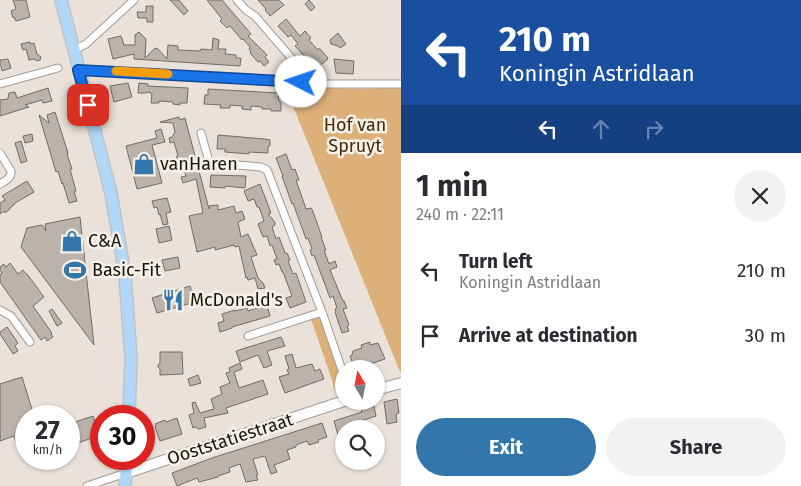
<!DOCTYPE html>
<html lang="en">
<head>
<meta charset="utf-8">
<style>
	body { margin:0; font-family:"Fira Sans",sans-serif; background:#f2f2f3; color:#2b2b33; height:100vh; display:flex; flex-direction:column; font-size:19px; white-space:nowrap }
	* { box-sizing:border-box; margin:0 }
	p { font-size:16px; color:#7c7c81 }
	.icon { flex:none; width:28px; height:28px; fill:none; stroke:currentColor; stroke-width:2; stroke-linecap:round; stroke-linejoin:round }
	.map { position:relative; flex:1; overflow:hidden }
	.side { display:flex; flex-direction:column; background:#fff; width:400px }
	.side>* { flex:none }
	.banner { background:#1a4fa0; color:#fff; overflow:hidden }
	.needle { width:32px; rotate:350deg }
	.buttons { position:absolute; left:335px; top:360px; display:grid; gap:10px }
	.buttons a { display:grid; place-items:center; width:50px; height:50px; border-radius:50%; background:#fff; box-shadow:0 1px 4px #0004; font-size:25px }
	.speed { position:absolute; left:15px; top:405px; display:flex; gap:10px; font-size:25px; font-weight:700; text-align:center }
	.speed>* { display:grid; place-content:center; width:65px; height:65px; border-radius:50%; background:#fff; box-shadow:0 1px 4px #0004; line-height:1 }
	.speed small { font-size:12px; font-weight:400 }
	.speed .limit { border:8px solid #d22; background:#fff; color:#111 }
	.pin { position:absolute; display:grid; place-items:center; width:42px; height:42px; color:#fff; margin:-21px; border-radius:10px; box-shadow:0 2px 8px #0006 }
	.me { position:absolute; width:55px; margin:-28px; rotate:274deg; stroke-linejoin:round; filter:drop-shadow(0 0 4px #0008) }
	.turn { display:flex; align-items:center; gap:18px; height:105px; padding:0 15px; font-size:22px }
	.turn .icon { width:65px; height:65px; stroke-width:2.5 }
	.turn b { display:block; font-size:35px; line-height:42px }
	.lanes { display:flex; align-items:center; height:48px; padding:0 15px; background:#0003; justify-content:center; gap:25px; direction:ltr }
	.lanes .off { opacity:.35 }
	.round { display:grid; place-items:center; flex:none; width:52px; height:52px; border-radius:26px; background:#f2f2f3 }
	.overview { display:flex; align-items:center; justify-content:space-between; height:85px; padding:0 15px }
	h1 { font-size:30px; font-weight:700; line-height:38px }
	.button { display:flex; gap:10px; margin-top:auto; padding:10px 15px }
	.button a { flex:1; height:58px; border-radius:30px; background:#3276ac; color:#fff; font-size:20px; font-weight:700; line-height:58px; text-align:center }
	.button a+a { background:#f2f2f3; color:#2b2b33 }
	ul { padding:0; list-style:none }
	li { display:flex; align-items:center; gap:15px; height:65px; padding:0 15px }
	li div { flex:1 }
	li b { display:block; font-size:19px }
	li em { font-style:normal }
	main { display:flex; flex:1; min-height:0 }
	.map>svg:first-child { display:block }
	.green { fill:#deb079 }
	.building { fill:#bbb3ab; stroke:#726c64 }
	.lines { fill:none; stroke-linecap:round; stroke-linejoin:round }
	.street-casing { stroke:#a29b93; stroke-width:9 }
	.secondary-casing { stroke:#a29b93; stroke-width:12 }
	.primary-casing { stroke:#c3c2c1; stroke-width:14 }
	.street { stroke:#fff; stroke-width:7 }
	.secondary { stroke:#fff; stroke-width:10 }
	.primary { stroke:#b1d7f8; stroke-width:11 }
	.route-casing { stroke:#114b97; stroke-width:12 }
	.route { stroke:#1a73e8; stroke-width:9 }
	.slow { stroke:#f59e0b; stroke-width:9 }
	.labels { text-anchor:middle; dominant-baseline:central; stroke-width:5; stroke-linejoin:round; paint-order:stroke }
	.park-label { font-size:18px; fill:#422c0e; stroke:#f7f0e7 }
	.poi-label { font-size:18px; fill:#171512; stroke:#f7f0e7; text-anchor:start }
	.street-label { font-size:18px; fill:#171512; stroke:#f7f0e7 }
</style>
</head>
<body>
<main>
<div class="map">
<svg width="401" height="486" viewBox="0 0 401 486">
	<rect width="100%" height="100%" fill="#eae2da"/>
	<path class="green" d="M285,86L361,89L401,87V372H400Z
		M319,316L344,387V390L336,392L311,319Z"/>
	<path class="building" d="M13,0H26L30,17L16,21L14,17L13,18L11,11L16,9Z
		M170,0H179L188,11L184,15Z
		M207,0H222L251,34L248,36L267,55L265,57L269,62L264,66L260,61L258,62L250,53L251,52L249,49L250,47L243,39L242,40L230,26L227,28L220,21L222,19Z
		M258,0H279L284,5L270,16L265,10L266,9Z
		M309,0L315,7L311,11L305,4Z
		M146,6H153V22H147V18H138L137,12H146Z
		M286,19L300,36L305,31L311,38L309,40L317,49H320L328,58L327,59H328L317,68L311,62L309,64L305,59L306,58L295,46L298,44L291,35L288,37L278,26Z
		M139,32L146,39L145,58L155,48L158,49L167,59L168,45L178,46V50L200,51L201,49L212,50L213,38L219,40L218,49H226L225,54L236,55V58H241L240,66L134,59V54L113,59L108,39L121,36L124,45H135V35Z
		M338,33L346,44L340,48L338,46L331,44L330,40Z
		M30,42V44L34,43L37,54L41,57L40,60L37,61L34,59L29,60L26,49L23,50L21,44Z
		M8,59L11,68L2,71L1,66H0V60Z
		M334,59L354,61L353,74L336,73Z
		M128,83L132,97L114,102L110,86Z
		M139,83L148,84V86L188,88L187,103H180V105L173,104V102L159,101V103H151L152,94L150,93V92L145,93H138Z
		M48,88L52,101L43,103L42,100L25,105L29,107L0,116V100L8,99L9,93L15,92L17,98Z
		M208,89L278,93L279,101L281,102V111H271V109H262V107L251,106V110L242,109V106L230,105V108H220L221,105L204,104L205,95H208Z
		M55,112L68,153L67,154L72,169H70L76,191H74L77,201L69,203L63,183L62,184L58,171L56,172L39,115L49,123L47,115Z
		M179,117L180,120L185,118L209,209V206L218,205V210L234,206L236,213L242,211L245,219L238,222L241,237L248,234L257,255L251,257L258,278L263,283L265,288L258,289L255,278L248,280L247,277L246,278L239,246L235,247L234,245L215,250V247L197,252L189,216L203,213L196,179L183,183L181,177L186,176L183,165L179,166L176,157L178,156L174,142L170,143L169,138L172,137L175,132L173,123L160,122Z
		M161,129L165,142L152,145L162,183L137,189L126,146L157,138L155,131Z
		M32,134L33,141L25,143L23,136Z
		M218,135L265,139L270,140V146H268V153L249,152V154L225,152V149H217Z
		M21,141L27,161L21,163L15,143Z
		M286,154L292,170L295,169L299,180H296L306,209L311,208L312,209L322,237H321L326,250H324L329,264L335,261L337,267L330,270L343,301H344L347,308L343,309L349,325L347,326L349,331L342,333L335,312L336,311L335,309L337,308L333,296L330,298L314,255L312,256L310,250L312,249L308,238L306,239L293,203L292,204L282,176H283L276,158Z
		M211,175L246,176L245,188L225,186V188L210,187Z
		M27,181L34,192L15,203V204L10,208V209L5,213L4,211L0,214V203L5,200L2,196Z
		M260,184L271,213L268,214L275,222V225L272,227L276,239L279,237L285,253H287L288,255L290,260L288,261L293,274L296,273L306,302L290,308L286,298L292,296L283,272H282L279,264L276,265L274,260L277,259L272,245L270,246L267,236L263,237L258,224L264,221L259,207H257L254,199L248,201L244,191Z
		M167,198L171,212L166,213L168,224L163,225L160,214L159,215L157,207L154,208L152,201Z
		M80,217L94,345L21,247L27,228L42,225L46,231L45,224Z
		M169,226L172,240L159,243L156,229Z
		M178,257L180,268L165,271L162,260Z
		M10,263L18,274L23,270L27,275V274L44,297L33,306L52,333L51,334L53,337L47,341L45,337L41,340L0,282V275L2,273L0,270V267L4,264L6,267Z
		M190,286L195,302L157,313L152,298Z
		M267,305L270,316L232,327V328L220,332L218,323L224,321L222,314L235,310V311L247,308L248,311Z
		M52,309L62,323L57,326L49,311Z
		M7,327L18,343L15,346L18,351L13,354L10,349L0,334V332Z
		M281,337L285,346L267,351L272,365L264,368L258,355L240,362L236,351Z
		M370,342V345L378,343L385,359L355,369L350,356L352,355L353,351L362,348L361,345Z
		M160,352H182L183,374L160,375V369L158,367V365L160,363Z
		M292,354L296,368L312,364L315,371L320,369L324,379L285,393L279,377L289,374L287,370L289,369L285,356Z
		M240,363L242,369L234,372L239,388L263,380L268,394L226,408L228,413L204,418L206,427L199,429L195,427L193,428L189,415L194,413L192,403L195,402L200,413L214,409L211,399L222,394L220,387L230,383L226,373L230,372L229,368Z
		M198,375L201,383L190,386L188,379Z
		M22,377L34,416H26V439L16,442L14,436L0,441V384Z
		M397,399L399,413L396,414L397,422L387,424L384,402Z
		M374,406L376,416L355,423L357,429H344V433L338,435L334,421L362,412L361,409Z
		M93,416L98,431L95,437L69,446V424Z
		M177,418L182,434L160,441L155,427L156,426L155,424L165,420L166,422Z
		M322,423L327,437L318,440L319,442L309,445L307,441L296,445V447L287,450L290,459L274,465L277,472L271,474L265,456L253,459L258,475H256L258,480L246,482L240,464L229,468L230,472L218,476V477L199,482L197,478L177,486L172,473L212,458Z"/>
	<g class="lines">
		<g class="street-casing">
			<path id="street" d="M237,0L246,10L255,16L300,68L302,73L301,82
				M74,50L86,44L134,0
				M78,70L323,84H401
				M0,84L58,68
				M201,133L208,158L211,163L261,167L267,170L322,312L344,376
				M0,153L11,171C12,178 5,181 0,184
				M0,310L11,316L30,342
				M248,336L322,312
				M87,486L126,473"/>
		</g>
		<g class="secondary-casing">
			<path id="secondary" d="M376,390L401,383
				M126,473L344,401"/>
		</g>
		<g class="primary-casing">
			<path id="primary" d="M61,0L111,193L125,275L131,358L129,416
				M125,486L127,459"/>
		</g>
		<use href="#street" class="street"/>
		<use href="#secondary" class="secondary"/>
		<use href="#primary" class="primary"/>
	</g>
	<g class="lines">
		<g class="route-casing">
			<path id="route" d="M88,105L78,70L301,82"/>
		</g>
		<use href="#route" class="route"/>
		<path class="slow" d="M116,71L168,74"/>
	</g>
	<defs>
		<g id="shop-bare" transform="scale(1.725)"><path d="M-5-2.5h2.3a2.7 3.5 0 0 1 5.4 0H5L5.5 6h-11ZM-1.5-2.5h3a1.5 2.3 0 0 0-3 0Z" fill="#3276ac" stroke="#f7f0e7" stroke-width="2.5" paint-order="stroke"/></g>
		<g id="stadium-bare" transform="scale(1.725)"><path d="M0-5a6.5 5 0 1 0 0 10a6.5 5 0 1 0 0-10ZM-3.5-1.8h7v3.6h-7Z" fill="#3276ac" stroke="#f7f0e7" stroke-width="2.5" paint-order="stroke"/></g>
		<g id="restaurant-bare" transform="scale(1.725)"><path d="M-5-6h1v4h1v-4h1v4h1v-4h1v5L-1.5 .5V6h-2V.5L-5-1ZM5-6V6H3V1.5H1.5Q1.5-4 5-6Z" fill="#3276ac" stroke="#f7f0e7" stroke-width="2.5" paint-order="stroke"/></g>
	</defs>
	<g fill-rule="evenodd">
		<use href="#shop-bare" x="144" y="164"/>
		<use href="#shop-bare" x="72" y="241"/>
		<use href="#stadium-bare" x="75" y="270"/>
		<use href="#restaurant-bare" x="173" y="300"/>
	</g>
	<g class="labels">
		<g class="park-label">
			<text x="355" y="125">Hof van<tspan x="355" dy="21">Spruyt</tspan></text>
		</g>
		<g class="poi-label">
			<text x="160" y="164">vanHaren</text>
			<text x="88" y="241">C&amp;A</text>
			<text x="92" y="270">Basic-Fit</text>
			<text x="190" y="300">McDonald's</text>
		</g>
		<g class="street-label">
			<text transform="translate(230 439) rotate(-18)">Ooststatiestraat</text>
		</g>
	</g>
</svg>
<div class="buttons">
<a><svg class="needle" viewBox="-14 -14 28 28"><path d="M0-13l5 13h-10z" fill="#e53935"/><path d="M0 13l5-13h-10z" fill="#7c7c81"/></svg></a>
<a><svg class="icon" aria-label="search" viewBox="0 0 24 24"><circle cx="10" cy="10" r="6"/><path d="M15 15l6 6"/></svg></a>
</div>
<div class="speed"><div>27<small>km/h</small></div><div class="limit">30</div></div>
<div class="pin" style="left:88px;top:105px;background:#d93025"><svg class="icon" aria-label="arrive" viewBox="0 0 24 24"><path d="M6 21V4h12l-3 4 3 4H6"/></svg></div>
<svg class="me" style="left:301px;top:82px" viewBox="-20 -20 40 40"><circle r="19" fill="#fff"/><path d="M0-13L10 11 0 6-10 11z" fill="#1a73e8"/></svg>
</div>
<section class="side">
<div class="banner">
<div class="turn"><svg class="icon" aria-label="left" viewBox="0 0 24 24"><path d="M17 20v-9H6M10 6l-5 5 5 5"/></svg><div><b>210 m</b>Koningin Astridlaan</div></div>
<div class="lanes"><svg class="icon" aria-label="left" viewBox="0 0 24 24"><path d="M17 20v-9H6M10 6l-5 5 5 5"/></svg><svg class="icon off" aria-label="ahead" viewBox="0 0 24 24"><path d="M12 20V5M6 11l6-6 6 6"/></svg><svg class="icon off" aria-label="right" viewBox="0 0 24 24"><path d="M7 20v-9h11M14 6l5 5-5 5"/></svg></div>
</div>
<div class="overview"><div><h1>1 min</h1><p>240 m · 22:11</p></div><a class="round"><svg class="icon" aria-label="close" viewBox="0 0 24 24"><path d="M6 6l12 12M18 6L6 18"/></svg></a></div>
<ul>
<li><svg class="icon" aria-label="left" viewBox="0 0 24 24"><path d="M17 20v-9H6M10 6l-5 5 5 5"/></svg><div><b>Turn left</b><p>Koningin Astridlaan</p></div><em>210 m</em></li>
<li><svg class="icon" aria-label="arrive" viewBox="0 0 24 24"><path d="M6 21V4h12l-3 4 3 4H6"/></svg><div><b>Arrive at destination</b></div><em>30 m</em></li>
</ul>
<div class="button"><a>Exit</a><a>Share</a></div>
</section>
</main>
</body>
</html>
